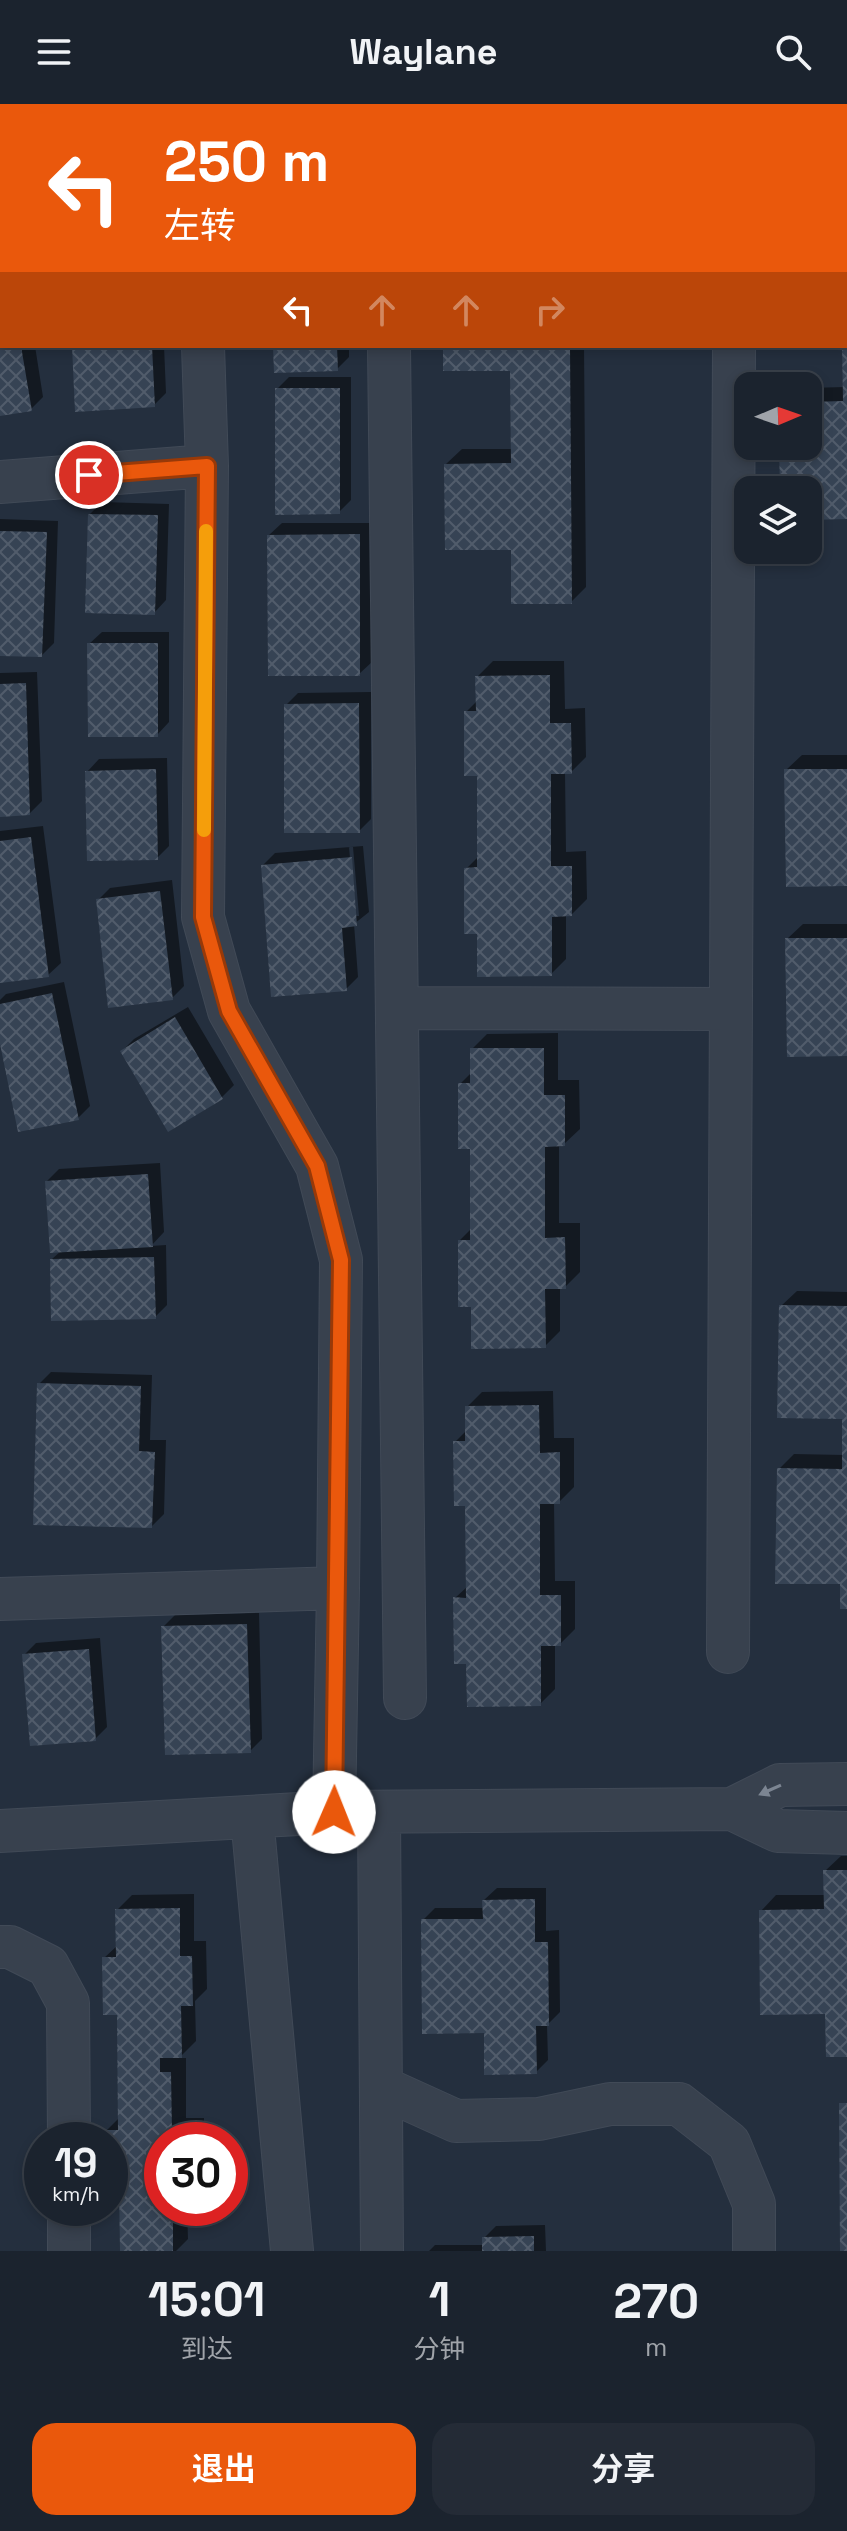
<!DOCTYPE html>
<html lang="zh">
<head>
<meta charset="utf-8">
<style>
	body { margin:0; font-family:"Space Grotesk","Noto Sans SC",sans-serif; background:#242b36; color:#f1f3f6; height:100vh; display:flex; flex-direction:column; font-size:30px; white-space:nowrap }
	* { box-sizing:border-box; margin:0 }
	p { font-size:26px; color:#a0a4aa }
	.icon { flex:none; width:44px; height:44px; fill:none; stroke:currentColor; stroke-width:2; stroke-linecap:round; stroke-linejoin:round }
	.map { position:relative; height:2147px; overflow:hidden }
	.side { display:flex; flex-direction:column; background:#1b232e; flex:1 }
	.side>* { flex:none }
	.banner { position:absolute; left:0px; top:0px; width:848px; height:244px; box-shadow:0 4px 12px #0003,0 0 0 2px #39404a; background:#ea580c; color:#fff; overflow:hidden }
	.needle { width:52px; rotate:88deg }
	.buttons { position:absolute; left:734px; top:268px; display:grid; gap:16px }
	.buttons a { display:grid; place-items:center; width:88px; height:88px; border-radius:16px; background:#1b232e; box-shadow:0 4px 12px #0003,0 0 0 2px #39404a; font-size:40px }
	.speed { position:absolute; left:24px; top:2018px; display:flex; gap:16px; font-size:40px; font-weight:700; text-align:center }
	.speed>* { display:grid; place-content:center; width:104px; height:104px; border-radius:50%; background:#1b232e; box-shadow:0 4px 12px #0003,0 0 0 2px #39404a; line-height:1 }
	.speed small { font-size:20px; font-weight:400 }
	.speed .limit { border:12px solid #d22; background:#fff; color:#111 }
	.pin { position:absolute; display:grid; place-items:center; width:68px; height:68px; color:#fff; margin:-34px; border:4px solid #fff; border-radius:50%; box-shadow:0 2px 8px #0007 }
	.me { position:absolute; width:88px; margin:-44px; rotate:1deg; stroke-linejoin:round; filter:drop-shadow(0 0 6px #0008) }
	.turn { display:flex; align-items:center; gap:28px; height:168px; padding:0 32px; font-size:36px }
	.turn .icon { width:104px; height:104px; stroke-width:2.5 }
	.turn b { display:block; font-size:56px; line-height:68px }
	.lanes { display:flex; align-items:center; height:76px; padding:0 32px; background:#0003; justify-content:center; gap:40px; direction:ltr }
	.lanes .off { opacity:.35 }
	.eta { display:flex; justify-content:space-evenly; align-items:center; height:136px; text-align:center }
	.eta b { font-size:48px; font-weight:700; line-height:56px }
	.cta { display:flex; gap:16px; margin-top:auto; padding:16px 32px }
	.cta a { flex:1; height:92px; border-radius:24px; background:#ea580c; color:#fff; font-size:32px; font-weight:700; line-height:92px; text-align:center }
	.cta a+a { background:#242b36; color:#f1f3f6 }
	header { display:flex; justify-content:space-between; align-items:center; height:104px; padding:0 32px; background:#1b232e; font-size:36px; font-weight:700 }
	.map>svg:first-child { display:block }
	.shadow { fill:#0007; fill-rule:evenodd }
	.building { fill:url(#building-cross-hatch) }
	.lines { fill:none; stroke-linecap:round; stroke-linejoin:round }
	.minor-casing { stroke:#414a57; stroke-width:44 }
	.minor { stroke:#38414e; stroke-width:42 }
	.oneway { fill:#7c8592 }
	.route-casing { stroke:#983908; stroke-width:20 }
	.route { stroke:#ea580c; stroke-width:14 }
	.slow { stroke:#f59e0b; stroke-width:14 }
</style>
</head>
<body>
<header><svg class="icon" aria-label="menu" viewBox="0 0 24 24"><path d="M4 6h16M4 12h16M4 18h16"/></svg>Waylane<svg class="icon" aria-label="search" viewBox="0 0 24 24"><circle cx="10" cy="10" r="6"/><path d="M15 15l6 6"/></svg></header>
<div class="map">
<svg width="847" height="2147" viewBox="0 0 847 2147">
	<defs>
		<pattern id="building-cross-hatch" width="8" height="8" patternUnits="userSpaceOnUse" patternTransform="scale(2)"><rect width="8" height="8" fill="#364354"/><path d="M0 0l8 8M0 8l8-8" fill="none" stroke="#515c6b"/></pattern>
	</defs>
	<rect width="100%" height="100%" fill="#242f3e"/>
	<path class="shadow" d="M847,91V413L808,414V386H782L781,342H808V284L845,283Z
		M0,141H2V242H35L43,293L31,305L0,310Z
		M74,242H164L166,289L154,301Z
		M275,242H349V253L337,265Z
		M445,242H584L586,483L571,498L513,444L446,360L462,345H512V265Z
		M289,273H351V396L339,408L277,285Z
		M102,398L169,400L166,496L154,509L90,410Z
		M0,415L58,417L54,539L42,551L0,550Z
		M282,419H371L372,558L359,570L269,431Z
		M102,528H169V618L157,631L89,540Z
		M493,557H564L565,605L585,604L586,653L571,668H565L566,748L586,747L587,795L572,810L566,811V855L551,870L479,828L466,765L479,752V670L466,608L478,596V572Z
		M37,568L42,697L30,709L0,711V569Z
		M371,588V715L359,727L286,601L298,589Z
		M802,651H847V780L786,666Z
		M167,654L169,742L157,754L87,668L99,655Z
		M43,722L61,859L48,871L0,877V727Z
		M363,742L369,808L354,820L358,873L346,885L263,761L275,749ZM349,743H353L359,812H355Z
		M172,776L184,882L172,894L98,796L110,784Z
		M803,820H847V950L787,835Z
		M64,878L90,1002L78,1014L0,930V896L6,890Z
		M188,903L234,981L222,993L169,1025L122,947L134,935Z
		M558,929V976H579L580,1025L564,1040H559V1119H580V1168L565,1183H560V1227L545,1242L473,1201L460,1136L472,1124V1043L460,980L472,968V945L487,930Z
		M160,1059L164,1128L151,1142L166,1141L167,1201L155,1213L52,1155L61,1147L47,1077L59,1065Z
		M847,1167V1503L842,1479L779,1365L794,1350L844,1351V1313L781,1202L797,1187L847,1188Z
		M51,1268L152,1271L150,1336H166L164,1410L152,1422L39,1280Z
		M553,1287L554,1334H574V1383L559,1398H554L555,1477H575V1525L560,1540H555V1585L540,1600L468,1558L455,1494L468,1482L467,1400L455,1338L467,1326V1303L482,1288Z
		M259,1509L262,1635L250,1647L163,1523L175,1511Z
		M100,1534L107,1623L95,1635L24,1551L36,1539Z
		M841,1752H847V1951L827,1908L761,1807L776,1791H826L825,1767Z
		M497,1784H546V1827L559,1826L560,1908L547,1921L548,1956L536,1968L486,1927L423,1816L435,1804H484V1796Z
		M194,1790V1837H206L207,1885L195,1897L196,1937L179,1954H186V2014H204V2036H162V2104H187L188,2135L176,2147H122L121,2084H110V2036H106V2027L120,2013L119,1909L104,1854L118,1841L117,1806L132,1791Z
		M545,2121L546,2147H429L435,2141H484V2134L496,2122Z"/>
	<path class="building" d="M0,242H21L32,307L0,312Z
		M72,242H152L155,303L75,308Z
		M273,242H337L338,267L274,269Z
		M443,242H570L572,500H511V446H445L444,360L511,359L510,267H443Z
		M842,242H847V415L808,416V386H780L779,342H808V298L843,297Z
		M275,284H340V410L275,411Z
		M88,410L158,411L155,511L85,509Z
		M0,427L47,428L42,553L0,552Z
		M360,430V572H268L267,431Z
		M87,539H158V633H88Z
		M550,571V619H571L572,670H551V762H572V812L552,813V872L477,873V830H464V764L477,763V672H464V607H476L475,572Z
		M26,579L30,711L0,713V580Z
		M359,599L360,729H284V600Z
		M156,665L158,756L87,757L85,667Z
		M784,665H847V782L786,783Z
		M31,733L49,873L0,879V737Z
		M352,753L357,822L342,824L347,887L271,893L261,761Z
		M160,787L173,896L108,904L96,795Z
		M785,834H847V952L787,953Z
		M52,889L79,1016L18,1028L0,940V900Z
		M175,913L223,995L168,1028L120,947Z
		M470,944H544V991H565V1042L545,1043V1134L565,1133L566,1185H545L546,1244L471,1245V1203H458V1136H470V1045H458V979H470Z
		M148,1070L153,1143L50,1149L45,1077Z
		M154,1153L156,1215L51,1217L50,1155Z
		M779,1201L847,1202V1505H840V1480H775L777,1364L842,1365V1315L777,1314Z
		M37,1279L141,1282L139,1347L155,1348L152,1424L33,1421Z
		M539,1301L540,1349L560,1348V1400H540V1491H561V1542H541V1602L467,1603L466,1560H454L453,1493L466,1494L465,1402H454L453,1337H465V1302Z
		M247,1520L251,1649L165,1651L161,1522Z
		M89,1545L96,1637L30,1642L22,1550Z
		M823,1766H847V1953H826L825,1910L760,1911L759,1806L824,1805Z
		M535,1795V1838H548L549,1922H536L537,1970L484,1971V1929L422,1930L421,1815H483L482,1796Z
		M180,1804V1852H192L193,1902H181L182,1954H160V1968H171L172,2029H189V2036H162V2104H173V2147H120L119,2086H110V2036H104V2026H118L117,1911H103L102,1853H116L115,1805Z
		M839,1999H847V2147H840Z
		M534,2132V2147H482V2133Z"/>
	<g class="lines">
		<g class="minor-casing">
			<path id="minor" d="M766,2L767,0
				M389,242L405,1594
				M0,378L207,362
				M397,904L731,905
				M0,1495L338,1484L341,1156L317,1062L229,907L203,813L207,362L203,242
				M728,1548L734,242
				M847,1680L780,1681L732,1705L778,1727L847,1729
				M334,1708L338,1484
				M379,1708L382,2147
				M252,1713L292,2147
				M0,1727L334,1708L732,1705
				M0,1843H10L48,1862L68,1899L69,2036
				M381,1983L456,2017L539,2015L610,2000H679L729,2039L754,2100V2147
				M69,2104V2147"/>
		</g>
		<use href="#minor" class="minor"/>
	</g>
	<defs><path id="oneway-solid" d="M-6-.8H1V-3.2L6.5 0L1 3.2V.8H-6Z" transform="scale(2)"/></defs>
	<use class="oneway" href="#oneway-solid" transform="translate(770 1686) rotate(156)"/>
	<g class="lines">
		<g class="route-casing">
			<path id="route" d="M89,371L207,362L203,813L229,907L317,1062L341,1156L334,1708"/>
		</g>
		<use href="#route" class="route"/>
		<path class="slow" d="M204,726L206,427"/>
	</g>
</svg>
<div class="buttons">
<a><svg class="needle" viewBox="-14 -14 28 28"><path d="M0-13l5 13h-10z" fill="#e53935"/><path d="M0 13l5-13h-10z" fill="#a0a4aa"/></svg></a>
<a><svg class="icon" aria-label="layers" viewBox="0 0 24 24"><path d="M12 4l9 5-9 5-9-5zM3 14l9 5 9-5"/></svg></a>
</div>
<div class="speed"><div>19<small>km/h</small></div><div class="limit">30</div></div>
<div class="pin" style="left:89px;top:371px;background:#d93025"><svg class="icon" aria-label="arrive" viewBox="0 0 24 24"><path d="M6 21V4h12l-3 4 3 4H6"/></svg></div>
<svg class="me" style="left:334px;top:1708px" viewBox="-20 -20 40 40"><circle r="19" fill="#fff"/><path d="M0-13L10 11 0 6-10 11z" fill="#ea580c"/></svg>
<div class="banner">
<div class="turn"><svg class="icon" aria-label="left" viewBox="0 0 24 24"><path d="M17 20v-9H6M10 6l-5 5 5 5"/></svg><div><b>250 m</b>左转</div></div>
<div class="lanes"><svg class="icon" aria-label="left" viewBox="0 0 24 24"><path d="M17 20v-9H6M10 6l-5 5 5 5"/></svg><svg class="icon off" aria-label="ahead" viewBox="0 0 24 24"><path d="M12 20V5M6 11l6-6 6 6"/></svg><svg class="icon off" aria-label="ahead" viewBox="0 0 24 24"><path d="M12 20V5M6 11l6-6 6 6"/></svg><svg class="icon off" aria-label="right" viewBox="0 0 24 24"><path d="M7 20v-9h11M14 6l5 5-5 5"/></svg></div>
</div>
</div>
<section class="side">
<div class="eta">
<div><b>15:01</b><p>到达</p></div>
<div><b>1</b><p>分钟</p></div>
<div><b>270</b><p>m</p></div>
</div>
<div class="cta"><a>退出</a><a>分享</a></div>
</section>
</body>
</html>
